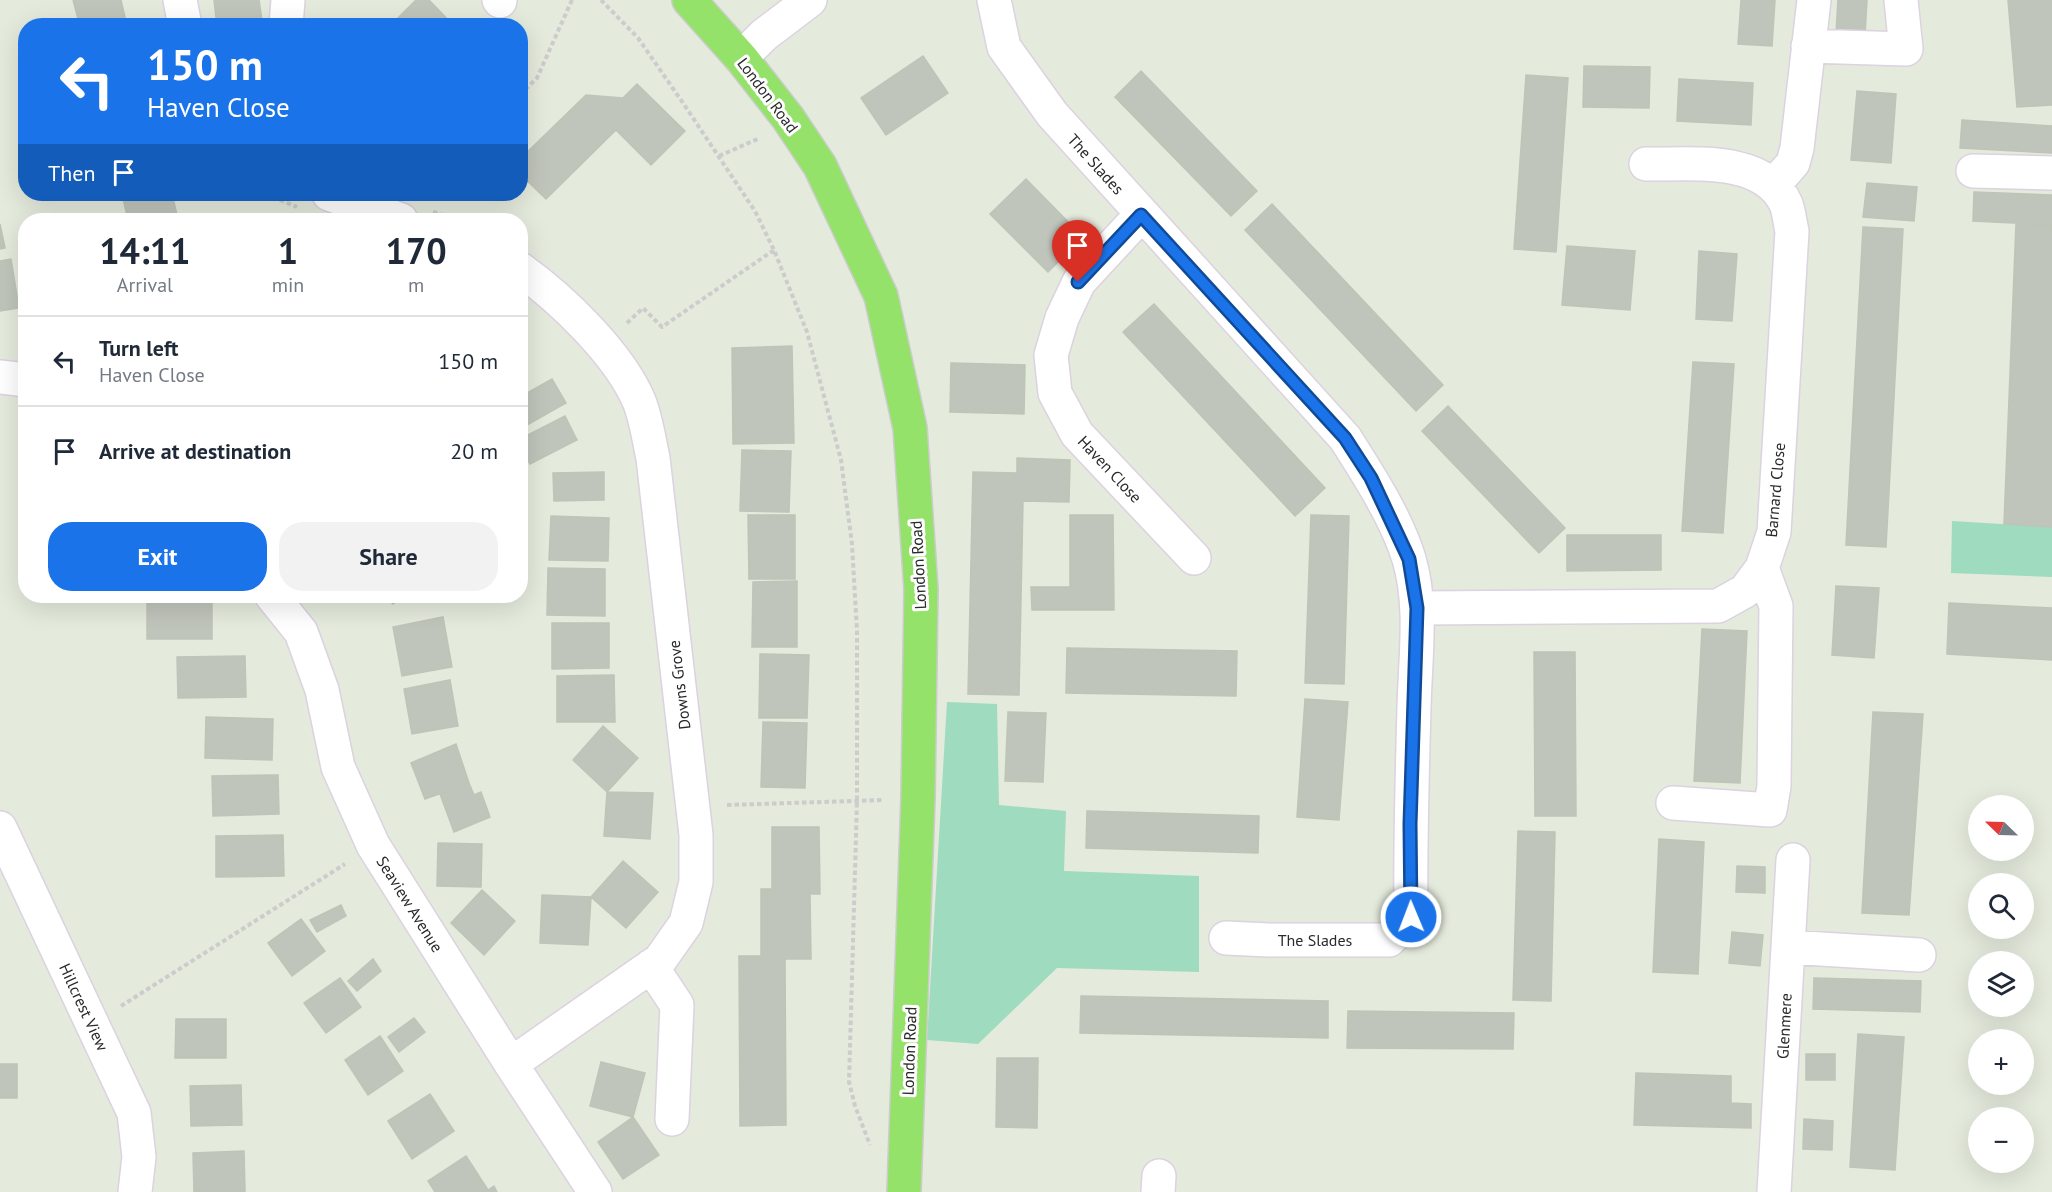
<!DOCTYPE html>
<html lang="en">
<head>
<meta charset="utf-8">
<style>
	body { margin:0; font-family:"PT Sans",sans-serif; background:#f2f2f3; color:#1f2937; height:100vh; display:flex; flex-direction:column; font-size:22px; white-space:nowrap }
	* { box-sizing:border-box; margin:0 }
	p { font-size:20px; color:#747a83 }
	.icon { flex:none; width:33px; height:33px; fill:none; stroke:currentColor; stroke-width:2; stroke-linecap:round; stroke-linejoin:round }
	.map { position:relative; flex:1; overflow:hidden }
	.sheet { position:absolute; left:18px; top:213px; width:510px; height:390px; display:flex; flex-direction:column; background:#fff; border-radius:24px; box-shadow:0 6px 24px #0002 }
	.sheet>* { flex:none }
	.hud { position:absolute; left:18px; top:18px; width:510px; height:183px; border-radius:24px; box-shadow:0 6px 24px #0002; background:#1a73e8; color:#fff; overflow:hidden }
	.needle { width:39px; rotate:293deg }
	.buttons { position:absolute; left:1968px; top:795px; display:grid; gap:12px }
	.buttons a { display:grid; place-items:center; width:66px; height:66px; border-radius:50%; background:#fff; box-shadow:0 6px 24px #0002; font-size:30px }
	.pin { position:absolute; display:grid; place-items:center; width:51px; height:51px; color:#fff; margin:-62px -26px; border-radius:50% 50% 50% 0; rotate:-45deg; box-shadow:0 0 6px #0007 }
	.pin .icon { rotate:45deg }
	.me { position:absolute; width:66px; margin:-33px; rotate:359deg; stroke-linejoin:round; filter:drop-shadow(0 0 4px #0008) }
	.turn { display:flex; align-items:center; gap:21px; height:126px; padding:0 30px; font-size:27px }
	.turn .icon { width:78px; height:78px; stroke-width:2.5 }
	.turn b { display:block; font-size:42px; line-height:51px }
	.then { display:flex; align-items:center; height:57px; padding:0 30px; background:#0003; gap:12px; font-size:22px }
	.eta { display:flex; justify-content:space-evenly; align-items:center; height:102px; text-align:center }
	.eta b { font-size:36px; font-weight:600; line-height:42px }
	.action { display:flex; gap:12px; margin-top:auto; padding:12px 30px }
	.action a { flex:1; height:69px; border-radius:24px; background:#1a73e8; color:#fff; font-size:24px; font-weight:600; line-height:69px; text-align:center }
	.action a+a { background:#f2f2f3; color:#1f2937 }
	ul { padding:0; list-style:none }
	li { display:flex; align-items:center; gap:18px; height:90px; padding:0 30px; border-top:2px solid #e0e1e3 }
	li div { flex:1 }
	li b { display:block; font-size:22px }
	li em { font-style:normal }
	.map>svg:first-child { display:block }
	.green { fill:#9edbbf }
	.building { fill:#c0c5bc; stroke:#bdc5b6; stroke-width:1.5 }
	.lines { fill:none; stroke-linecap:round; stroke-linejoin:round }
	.minor-casing { stroke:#dcd2e0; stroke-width:36 }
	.major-casing { stroke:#ccc; stroke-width:36 }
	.path { stroke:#ccc; stroke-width:4; stroke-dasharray:4.5 3; stroke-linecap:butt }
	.minor { stroke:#fff; stroke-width:33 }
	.major { stroke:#94e269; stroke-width:33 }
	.route-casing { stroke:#114b97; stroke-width:15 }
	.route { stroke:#1a73e8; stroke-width:10 }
	.labels { text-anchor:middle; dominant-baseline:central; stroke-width:6; stroke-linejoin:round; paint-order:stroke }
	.street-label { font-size:16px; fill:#292929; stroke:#fff }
</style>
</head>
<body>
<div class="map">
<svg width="2052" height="1192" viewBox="0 0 2052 1192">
	<rect width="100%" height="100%" fill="#e4eadc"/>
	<path class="green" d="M1952,521L2052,527V577L1951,573Z
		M947,702L997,704L999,805L1066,811L1064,871L1199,876V972L1057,968L978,1044L927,1040Z"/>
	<path class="building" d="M73,0H121L127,26H80Z
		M214,0H259L262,21L217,26Z
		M416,0H429L454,26H390Z
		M1741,0H1775L1772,46L1738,44Z
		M1838,0H1867L1865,35L1836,33Z
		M2008,0H2052V105L2017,107Z
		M923,56L948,93L886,135L861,98Z
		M1584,66L1650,67L1649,108L1583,107Z
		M520,71L526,77L520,82Z
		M1141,71L1257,191L1231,216L1115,97Z
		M1526,75L1568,78L1556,252L1514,249Z
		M1679,79L1753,83L1751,125L1677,121Z
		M637,84L685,131L651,165L616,130L546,199L520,174V159L586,95L623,98Z
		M1857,91L1896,94L1891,163L1851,160Z
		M1962,120L2052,126V153L1960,148Z
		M1026,179L1083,237L1048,272L990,214Z
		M1867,183L1917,187L1914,221L1863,217Z
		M1974,192L2052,195V225L1973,221Z
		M122,194H172L178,219L128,220Z
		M1272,204L1443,385L1416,411L1245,230Z
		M0,224L5,248L0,249Z
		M2016,224L2052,226V527L2004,524Z
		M1863,227L1903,229L1886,547L1846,545Z
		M1567,246L1635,251L1630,310L1562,305Z
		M1699,251L1737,254L1732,321L1696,319Z
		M11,259L19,308L0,311V261Z
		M1154,304L1325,488L1295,516L1123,332Z
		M792,346L794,443L733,444L732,348Z
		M1693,362L1734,364L1723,533L1682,531Z
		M951,363L1025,365L1024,414L950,412Z
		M552,379L566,403L520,429V397Z
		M1448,406L1565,528L1539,553L1422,431Z
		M565,416L577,440L530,464L520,446V439Z
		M742,450L791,451L789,512L740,511Z
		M1017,458L1070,460L1069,502L1023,501L1019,695L968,694L973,472L1017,473Z
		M604,472V500L554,501L553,473Z
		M748,515H795V579H749Z
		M1070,515H1113L1114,610H1032L1031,587H1070Z
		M1311,515L1349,516L1344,684L1305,683Z
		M551,516L609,518L608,561L549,560Z
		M1567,535H1661V570L1567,571Z
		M548,568L605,569V616L547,615Z
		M797,581V647H752L753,582Z
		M1836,586L1879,588L1874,658L1832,655Z
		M385,596H403L393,604Z
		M147,599H212V639H147Z
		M1949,603L2052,608V660L1947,654Z
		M443,617L452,667L402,676L393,627Z
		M552,623H609V668L552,669Z
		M1702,629L1747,631L1740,783L1694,781Z
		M1067,648L1237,651L1236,696L1066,693Z
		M1534,652H1575L1576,816H1535Z
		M760,654L809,655L807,718H759Z
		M245,656L246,697L178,698L177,657Z
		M614,675L615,722H557V676Z
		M450,680L458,726L412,734L404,689Z
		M1305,699L1348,702L1339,820L1297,817Z
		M1008,712L1046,713L1043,782L1005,781Z
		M1873,712L1923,714L1909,915L1862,913Z
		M206,717L273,719L272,760L205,758Z
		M763,722L807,723L805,788L761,787Z
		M603,726L638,758L607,792L573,760Z
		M456,744L469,783L425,799L411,763Z
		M278,775L279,814L213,816L212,776Z
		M469,783L474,795L481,792L490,817L454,832L440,794Z
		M607,792L653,793L650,839L604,836Z
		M1087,811L1259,816L1258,853L1086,848Z
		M772,827H819L820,894H810L811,959H785L786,1125L740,1126L739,956H761V889H772Z
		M1518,831L1555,832L1551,1001L1513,1000Z
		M283,835L284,876L216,877V836Z
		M1659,839L1704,842L1698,974L1653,972Z
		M438,843L482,844L481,887L437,886Z
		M623,861L658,892L626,928L591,897Z
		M1737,866L1765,867V893L1736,892Z
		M482,890L515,921L484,955L451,923Z
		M542,895L591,897L588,945L540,943Z
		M341,905L346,916L317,932L310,920Z
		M301,919L325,951L292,976L268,943Z
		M1732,932L1763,935L1760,966L1729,963Z
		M373,959L381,971L357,991L348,981Z
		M340,978L361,1007L326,1033L304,1003Z
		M1814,978L1921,981L1920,1012L1813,1009Z
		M1081,996L1328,1001V1038L1080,1033Z
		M1348,1011L1514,1013L1513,1049L1347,1048Z
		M414,1018L425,1032L399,1052L388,1037Z
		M176,1019H226V1058H175Z
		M1858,1034L1904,1037L1895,1170L1850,1167Z
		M380,1036L403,1071L368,1095L345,1060Z
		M1806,1054H1835V1080H1806Z
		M997,1058H1038L1037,1128L996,1127Z
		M601,1062L645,1073L633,1117L590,1106Z
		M0,1064H17V1098H0Z
		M1636,1073L1731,1076V1103L1751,1104V1128L1634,1125Z
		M241,1085L242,1125L191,1126L190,1086Z
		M430,1094L454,1131L412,1159L388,1121Z
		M633,1117L659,1155L623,1179L598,1142Z
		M1804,1119L1833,1121L1832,1150L1803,1149Z
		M244,1151L245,1192H194L193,1153Z
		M466,1156L488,1190L494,1186L497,1192H435L428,1181Z"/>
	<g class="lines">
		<g class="minor-casing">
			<path id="minor" d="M180,0L185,26
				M499,0L500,1
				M994,0L1004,47L1052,114L1345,438C1368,474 1397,519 1409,559C1423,606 1415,660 1414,708C1412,778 1410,847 1411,917L1389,940H1269L1226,938
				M286,26L288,0
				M1808,46L1906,49L1901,0
				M741,58L764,35L810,0
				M1973,171L2052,173
				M1773,186L1793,163L1797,148L1814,0
				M329,194L401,220
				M1141,215L1079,282L1062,318L1051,355L1055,393L1077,434L1194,558
				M0,377L26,380
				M272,596L301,632L322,690L338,767L373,845L511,1064L595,1192
				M1417,608L1718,606L1745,591L1762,568L1774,532L1792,231C1790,223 1789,212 1786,204C1764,155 1690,165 1646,164
				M1673,803L1770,810L1774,786L1776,606L1762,568
				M0,828L134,1113L139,1157L135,1192
				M1788,947L1919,955
				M651,966L677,1005L672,1119
				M511,1064L660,960L686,923L696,882V835L653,458C649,440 646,418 639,401C619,354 562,299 520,269
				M1158,1192L1159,1176
				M1774,1192L1793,860"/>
		</g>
		<g class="major-casing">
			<path id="major" d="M689,0L741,58L788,118L820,166L881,296L910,428L921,589L918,798L904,1192"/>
		</g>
		<path class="path" d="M601,0L638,38L683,103L755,211L774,250L807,332L841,460L852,544L857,631V801L849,1082L855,1106L870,1145
			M520,95L537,78L572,0
			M719,156L760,138
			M266,194L297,207
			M433,212L460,220
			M627,323L643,308L662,327L774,250
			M727,805L884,800
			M121,1006L345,864"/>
		<use href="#minor" class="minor"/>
		<use href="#major" class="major"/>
	</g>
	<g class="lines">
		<g class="route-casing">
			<path id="route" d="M1078,282L1141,215L1345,438L1371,478L1409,559L1417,608L1410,824L1411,917"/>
		</g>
		<use href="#route" class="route"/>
	</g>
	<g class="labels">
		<g class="street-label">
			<text transform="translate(768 95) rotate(53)">London Road</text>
			<text transform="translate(1096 164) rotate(48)">The Slades</text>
			<text transform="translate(1110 469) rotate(47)">Haven Close</text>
			<text transform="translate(1775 490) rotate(-85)">Barnard Close</text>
			<text transform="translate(918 565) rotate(-93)">London Road</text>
			<text transform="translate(679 685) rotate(-97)">Downs Grove</text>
			<text transform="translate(410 904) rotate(58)">Seaview Avenue</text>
			<text x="1315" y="940">The Slades</text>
			<text transform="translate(84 1007) rotate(65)">Hillcrest View</text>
			<text transform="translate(1784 1026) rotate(-87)">Glenmere</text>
			<text transform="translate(909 1051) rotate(-88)">London Road</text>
		</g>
	</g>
</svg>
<div class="buttons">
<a><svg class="needle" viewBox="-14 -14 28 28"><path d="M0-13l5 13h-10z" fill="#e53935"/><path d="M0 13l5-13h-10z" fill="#747a83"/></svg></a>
<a><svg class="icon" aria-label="search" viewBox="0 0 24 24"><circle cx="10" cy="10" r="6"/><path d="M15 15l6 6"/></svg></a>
<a><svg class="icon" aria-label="layers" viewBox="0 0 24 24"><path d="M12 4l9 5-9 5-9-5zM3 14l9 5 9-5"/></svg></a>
<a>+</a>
<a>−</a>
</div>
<div class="pin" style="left:1078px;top:282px;background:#d93025"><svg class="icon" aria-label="arrive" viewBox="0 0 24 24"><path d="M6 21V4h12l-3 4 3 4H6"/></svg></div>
<svg class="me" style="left:1411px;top:917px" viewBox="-20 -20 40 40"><circle r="17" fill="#1a73e8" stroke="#fff" stroke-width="3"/><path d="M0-11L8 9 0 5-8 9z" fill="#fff"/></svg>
<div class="hud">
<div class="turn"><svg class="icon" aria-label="left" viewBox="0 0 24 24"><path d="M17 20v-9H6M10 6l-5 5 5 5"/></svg><div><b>150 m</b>Haven Close</div></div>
<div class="then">Then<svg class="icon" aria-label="arrive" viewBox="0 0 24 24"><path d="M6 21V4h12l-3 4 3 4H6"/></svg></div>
</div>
<section class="sheet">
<div class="eta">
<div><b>14:11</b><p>Arrival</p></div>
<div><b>1</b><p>min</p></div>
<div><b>170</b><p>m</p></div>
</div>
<ul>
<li><svg class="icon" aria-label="left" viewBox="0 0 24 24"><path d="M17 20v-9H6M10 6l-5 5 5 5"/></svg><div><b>Turn left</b><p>Haven Close</p></div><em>150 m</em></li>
<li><svg class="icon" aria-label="arrive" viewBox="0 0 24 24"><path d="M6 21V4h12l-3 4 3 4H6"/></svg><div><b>Arrive at destination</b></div><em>20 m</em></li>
</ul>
<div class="action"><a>Exit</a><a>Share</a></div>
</section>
</div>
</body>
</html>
